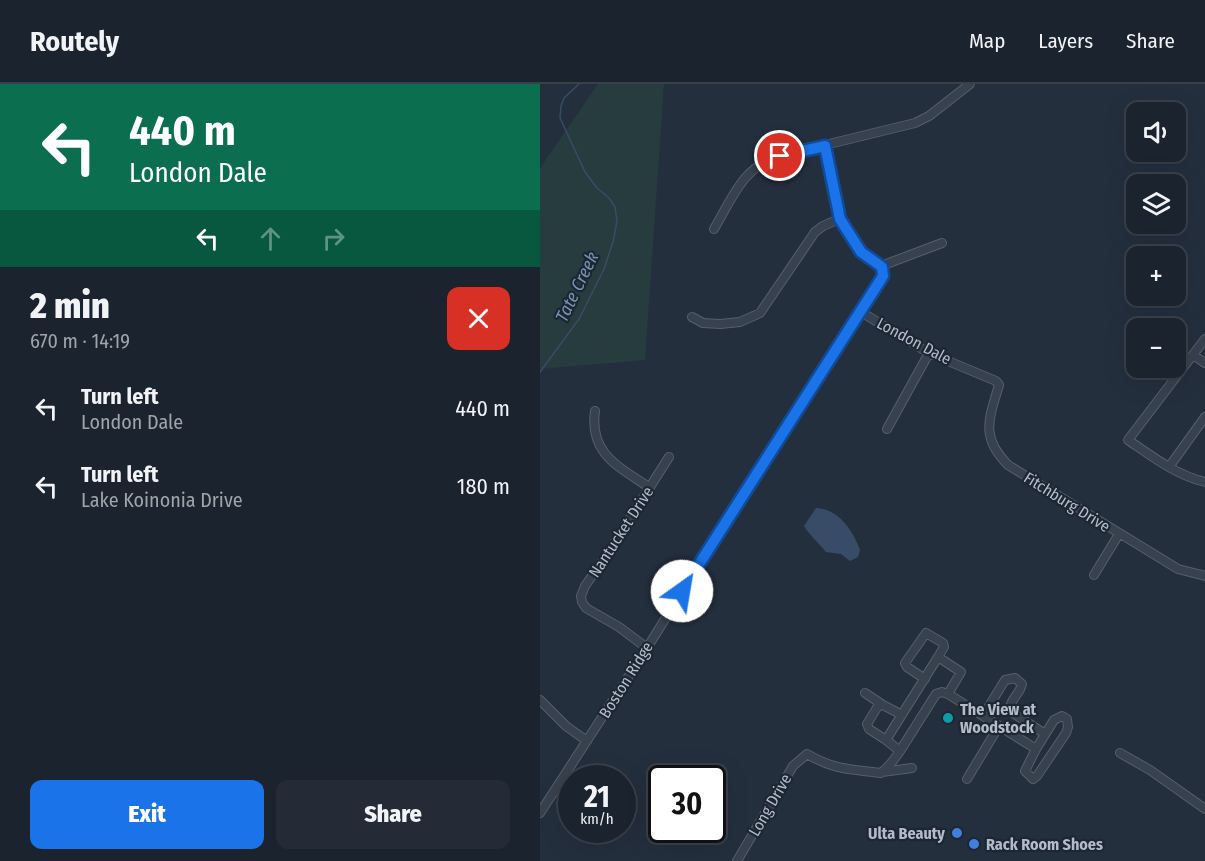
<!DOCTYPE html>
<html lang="en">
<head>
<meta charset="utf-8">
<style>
	body { margin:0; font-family:"Fira Sans Condensed",sans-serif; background:#242b36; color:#f1f3f6; height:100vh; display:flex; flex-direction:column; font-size:22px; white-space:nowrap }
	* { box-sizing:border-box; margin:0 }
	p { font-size:20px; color:#a0a4aa }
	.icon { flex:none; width:33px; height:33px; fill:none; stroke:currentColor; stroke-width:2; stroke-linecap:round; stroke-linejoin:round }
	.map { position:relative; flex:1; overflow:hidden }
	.sheet { display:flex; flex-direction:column; background:#1b232e; width:540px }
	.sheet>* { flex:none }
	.hud { background:#0b6e4f; color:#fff; overflow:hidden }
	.buttons { position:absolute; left:586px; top:18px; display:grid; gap:12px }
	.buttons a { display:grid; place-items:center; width:60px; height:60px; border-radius:12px; background:#1b232e; box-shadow:0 6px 24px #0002,0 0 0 2px #39404a; font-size:30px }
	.speed { position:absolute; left:18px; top:681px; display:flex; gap:12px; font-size:30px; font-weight:700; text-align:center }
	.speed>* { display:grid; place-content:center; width:78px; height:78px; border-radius:50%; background:#1b232e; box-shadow:0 6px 24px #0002,0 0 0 2px #39404a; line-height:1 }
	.speed small { font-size:15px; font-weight:400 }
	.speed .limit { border:3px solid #111; border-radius:9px; background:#fff; color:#111 }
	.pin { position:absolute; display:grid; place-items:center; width:51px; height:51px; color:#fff; margin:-26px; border:3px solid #fff; border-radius:50%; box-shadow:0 2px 6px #0007 }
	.me { position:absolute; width:66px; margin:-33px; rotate:32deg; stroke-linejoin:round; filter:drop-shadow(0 0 4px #0008) }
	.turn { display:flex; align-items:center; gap:21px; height:126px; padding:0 30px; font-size:27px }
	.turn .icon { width:78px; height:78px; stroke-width:2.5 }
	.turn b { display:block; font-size:42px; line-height:51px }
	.lanes { display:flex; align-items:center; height:57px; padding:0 30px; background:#0003; justify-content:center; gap:30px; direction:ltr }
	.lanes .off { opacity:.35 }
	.round { display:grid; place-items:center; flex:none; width:63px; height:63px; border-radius:12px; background:#242b36 }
	.overview { display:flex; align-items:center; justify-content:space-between; height:102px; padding:0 30px }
	h1 { font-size:36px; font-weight:800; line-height:45px }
	.action { display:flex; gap:12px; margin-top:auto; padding:12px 30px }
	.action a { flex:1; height:69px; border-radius:12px; background:#1a73e8; color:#fff; font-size:24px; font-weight:800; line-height:69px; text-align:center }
	.action a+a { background:#242b36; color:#f1f3f6 }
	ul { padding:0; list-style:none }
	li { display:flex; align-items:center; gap:18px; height:78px; padding:0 30px }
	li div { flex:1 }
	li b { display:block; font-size:22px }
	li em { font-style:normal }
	header { display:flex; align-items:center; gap:36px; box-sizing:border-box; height:84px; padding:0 30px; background:#1b232e; border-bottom:2px solid #39404a }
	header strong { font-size:28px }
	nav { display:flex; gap:33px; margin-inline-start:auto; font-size:21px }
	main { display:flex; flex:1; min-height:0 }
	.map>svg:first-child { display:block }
	.green { fill:#263c3f }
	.water { fill:#394c67 }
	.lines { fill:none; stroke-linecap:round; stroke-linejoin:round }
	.stream { stroke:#394c67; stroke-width:1.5 }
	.minor-casing { stroke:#565f6c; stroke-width:10 }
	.minor { stroke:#38414e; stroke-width:8 }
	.route-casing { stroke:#114b97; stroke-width:15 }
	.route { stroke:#1a73e8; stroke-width:10 }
	.culture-dot { fill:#0f9aa8; stroke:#1d2633; stroke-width:2 }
	.shop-dot { fill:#3f7fe0; stroke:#1d2633; stroke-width:2 }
	.labels { text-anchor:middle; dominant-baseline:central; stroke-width:4.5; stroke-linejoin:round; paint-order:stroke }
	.street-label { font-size:16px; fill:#b4bcc9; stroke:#1d2633 }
	.poi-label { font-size:16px; font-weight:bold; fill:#b4bcc9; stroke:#1d2633; text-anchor:start }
	.water-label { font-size:18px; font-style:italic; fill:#7c92b1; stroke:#1d2633 }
</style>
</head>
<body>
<header>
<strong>Routely</strong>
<nav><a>Map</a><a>Layers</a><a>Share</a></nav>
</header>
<main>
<section class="sheet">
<div class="hud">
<div class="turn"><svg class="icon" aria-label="left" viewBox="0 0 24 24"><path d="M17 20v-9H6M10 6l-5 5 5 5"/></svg><div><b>440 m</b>London Dale</div></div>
<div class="lanes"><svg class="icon" aria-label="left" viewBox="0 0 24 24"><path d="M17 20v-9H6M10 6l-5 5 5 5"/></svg><svg class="icon off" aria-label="ahead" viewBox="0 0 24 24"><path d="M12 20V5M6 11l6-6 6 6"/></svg><svg class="icon off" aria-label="right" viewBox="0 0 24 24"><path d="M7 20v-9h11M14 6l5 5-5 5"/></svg></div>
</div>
<div class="overview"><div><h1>2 min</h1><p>670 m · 14:19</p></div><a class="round" style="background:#d93025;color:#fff"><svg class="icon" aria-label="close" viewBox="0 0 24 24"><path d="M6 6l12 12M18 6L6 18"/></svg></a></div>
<ul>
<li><svg class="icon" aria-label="left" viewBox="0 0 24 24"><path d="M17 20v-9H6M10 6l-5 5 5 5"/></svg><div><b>Turn left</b><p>London Dale</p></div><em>440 m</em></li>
<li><svg class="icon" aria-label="left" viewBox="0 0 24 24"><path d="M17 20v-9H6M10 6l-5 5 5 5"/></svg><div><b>Turn left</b><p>Lake Koinonia Drive</p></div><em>180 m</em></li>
</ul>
<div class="action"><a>Exit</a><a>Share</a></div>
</section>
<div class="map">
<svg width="665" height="777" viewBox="0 0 665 777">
	<rect width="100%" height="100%" fill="#242f3e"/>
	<path class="green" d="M58,0H124L105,276L0,285V84Z"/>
	<path class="water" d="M276,424C299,425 313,447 320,466L318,473L310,477L301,470L286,468C279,459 269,451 264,442Z"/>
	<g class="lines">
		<path class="stream" d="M0,288L39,235L64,185L73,158L77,137L75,123L69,114L57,104L45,88L20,34L21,22L24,14L39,0"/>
		<g class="minor-casing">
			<path id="minor" d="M285,62L299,135L321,168L341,182
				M174,145C193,113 203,82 240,72L375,39L389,32L430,0
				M341,182L402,159
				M321,228L389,269L456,297L459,301C449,335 440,353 468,381L638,485L665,492
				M152,233L163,239L180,240L200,238L220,229L275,148L283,142L299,135
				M665,255L588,356C613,373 636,391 665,398
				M653,271L665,279
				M55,327C49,371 80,383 110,404
				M347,345L389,269
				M629,383L665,333
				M554,491L579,450
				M107,564L79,543L46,524L42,518L41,512L45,502L68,469L129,373
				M385,595L367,583L365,579L386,549L403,559L404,563L398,573
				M325,609L343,621
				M408,610L496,665L514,636L522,632L527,635L528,643L526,649L497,692L493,695L485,687L496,665
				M0,616L26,642L47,657
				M443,632L465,596L475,594L482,600C480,610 469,616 470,627L505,650
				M346,656L329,645L327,640L338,622L343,621L362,631
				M580,669L610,686L665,725
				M342,688L372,684
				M427,695L459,642
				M0,729L107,564L258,322L321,228L343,192L341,182
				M197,777L253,682L267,670C294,686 311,685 341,689C349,683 354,676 360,667L396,610L402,608L408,610L421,588L398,573L346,656L360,667"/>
		</g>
		<use href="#minor" class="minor"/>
	</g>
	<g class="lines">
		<g class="route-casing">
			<path id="route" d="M142,507L343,192L342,183L321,168L300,135L285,62L240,72"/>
		</g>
		<use href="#route" class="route"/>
	</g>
	<circle class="culture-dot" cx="408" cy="634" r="6"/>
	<g class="shop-dot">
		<circle cx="417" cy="749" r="6"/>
		<circle cx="434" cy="760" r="6"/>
	</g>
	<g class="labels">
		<g class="street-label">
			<text transform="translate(374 257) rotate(28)">London Dale</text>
			<text transform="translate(527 418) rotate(32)">Fitchburg Drive</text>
			<text transform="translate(81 448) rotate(-57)">Nantucket Drive</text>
			<text transform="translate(86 596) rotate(-58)">Boston Ridge</text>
			<text transform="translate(230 721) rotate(-60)">Long Drive</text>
		</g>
		<g class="poi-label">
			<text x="420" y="625">The View at<tspan x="420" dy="18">Woodstock</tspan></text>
			<text x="405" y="749" text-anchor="end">Ulta Beauty</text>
			<text x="446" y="760">Rack Room Shoes</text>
		</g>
		<g class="water-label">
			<text transform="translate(37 203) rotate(-64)">Tate Creek</text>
		</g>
	</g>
</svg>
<div class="buttons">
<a><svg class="icon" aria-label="sound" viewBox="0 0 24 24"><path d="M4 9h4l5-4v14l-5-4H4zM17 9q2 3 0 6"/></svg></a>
<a><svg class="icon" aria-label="layers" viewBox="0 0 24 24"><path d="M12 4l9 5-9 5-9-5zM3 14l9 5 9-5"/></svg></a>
<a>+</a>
<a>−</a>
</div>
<div class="speed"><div>21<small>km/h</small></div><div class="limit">30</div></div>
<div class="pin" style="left:240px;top:72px;background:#d93025"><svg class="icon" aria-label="arrive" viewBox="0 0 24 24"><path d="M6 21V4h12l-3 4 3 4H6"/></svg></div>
<svg class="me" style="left:142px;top:507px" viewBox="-20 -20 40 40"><circle r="19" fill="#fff"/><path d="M0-13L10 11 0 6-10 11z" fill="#1a73e8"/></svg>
</div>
</main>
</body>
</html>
